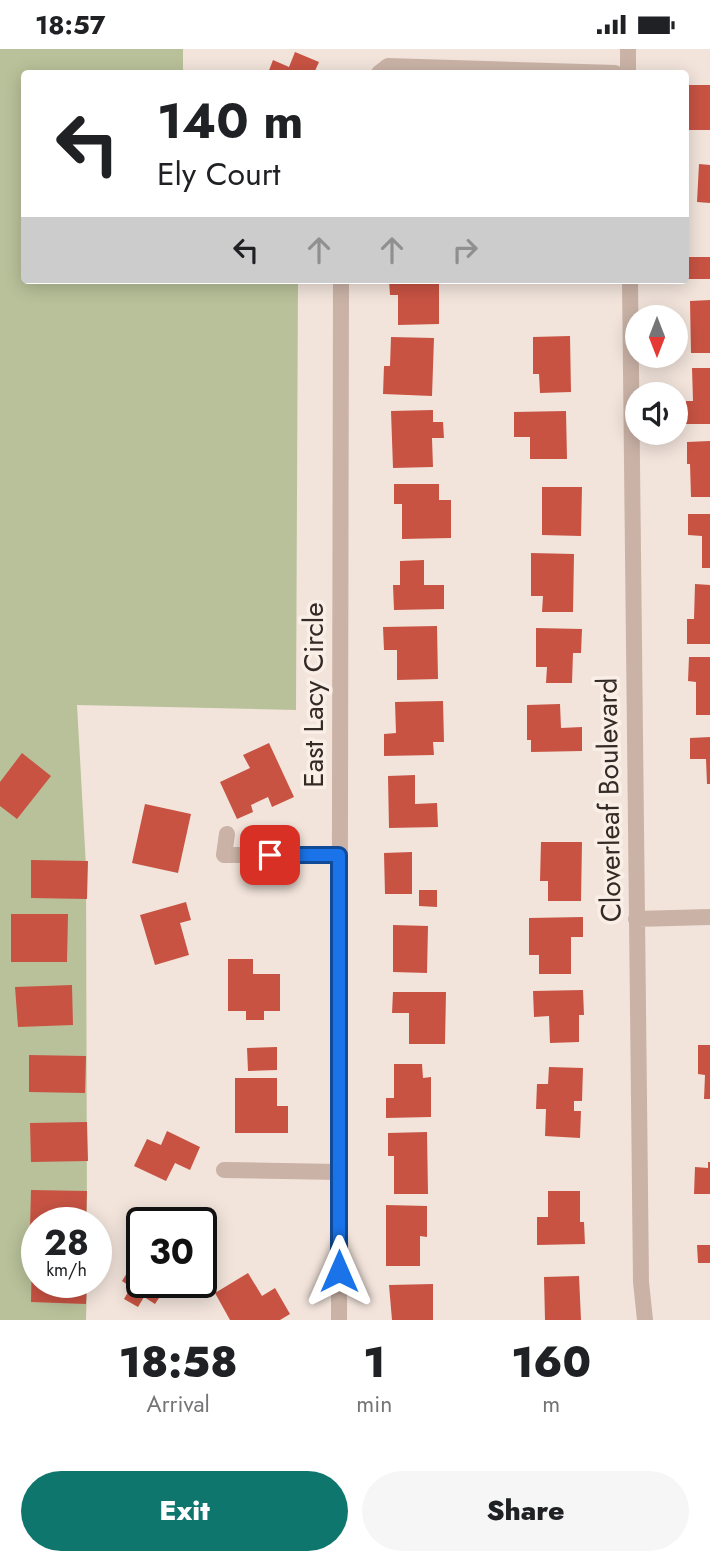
<!DOCTYPE html>
<html lang="en">
<head>
<meta charset="utf-8">
<style>
	body { margin:0; font-family:Jost,sans-serif; background:#f6f6f6; color:#202124; height:100vh; display:flex; flex-direction:column; font-size:26px; white-space:nowrap }
	* { box-sizing:border-box; margin:0 }
	p { font-size:23px; color:#757577 }
	.icon { flex:none; width:38px; height:38px; fill:none; stroke:currentColor; stroke-width:2; stroke-linecap:round; stroke-linejoin:round }
	.map { position:relative; height:1271px; overflow:hidden }
	.sheet { display:flex; flex-direction:column; background:#fff; flex:1 }
	.sheet>* { flex:none }
	.hud { position:absolute; left:21px; top:21px; width:668px; height:214px; border-radius:7px; box-shadow:0 4px 18px #0003; background:#fff; color:#202124; overflow:hidden }
	.needle { width:46px; rotate:180deg }
	.fabs { position:absolute; left:625px; top:256px; display:grid; gap:14px }
	.fabs a { display:grid; place-items:center; width:63px; height:63px; border-radius:50%; background:#fff; box-shadow:0 4px 18px #0003; font-size:35px }
	.speed { position:absolute; left:21px; top:1158px; display:flex; gap:14px; font-size:35px; font-weight:700; text-align:center }
	.speed>* { display:grid; place-content:center; width:91px; height:91px; border-radius:50%; background:#fff; box-shadow:0 4px 18px #0003; line-height:1 }
	.speed small { font-size:18px; font-weight:400 }
	.speed .limit { border:4px solid #111; border-radius:10px; background:#fff; color:#111 }
	.pin { position:absolute; display:grid; place-items:center; width:60px; height:60px; color:#fff; margin:-30px; border-radius:14px; box-shadow:0 4px 10px #0006 }
	.me { position:absolute; width:77px; margin:-38px; rotate:0deg; stroke-linejoin:round; filter:drop-shadow(0 0 5px #0008) }
	.turn { display:flex; align-items:center; gap:24px; height:147px; padding:0 21px; font-size:32px }
	.turn .icon { width:91px; height:91px; stroke-width:2.5 }
	.turn b { display:block; font-size:49px; line-height:60px }
	.lanes { display:flex; align-items:center; height:66px; padding:0 21px; background:#0003; justify-content:center; gap:35px; direction:ltr }
	.lanes .off { opacity:.35 }
	.eta { display:flex; justify-content:space-evenly; align-items:center; height:119px; text-align:center }
	.eta b { font-size:42px; font-weight:800; line-height:49px }
	.primary-button { display:flex; gap:14px; margin-top:auto; padding:14px 21px }
	.primary-button a { flex:1; height:80px; border-radius:42px; background:#0f766e; color:#fff; font-size:28px; font-weight:800; line-height:80px; text-align:center }
	.primary-button a+a { background:#f6f6f6; color:#202124 }
	.status { display:flex; justify-content:space-between; align-items:center; height:49px; padding:0 35px; background:#fff; direction:ltr }
	.status svg { height:19px; fill:currentColor }
	.map>svg:first-child { display:block }
	.green { fill:#b9c19a }
	.building { fill:#c85343 }
	.lines { fill:none; stroke-linecap:round; stroke-linejoin:round }
	.street { stroke:#cab2a6; stroke-width:16 }
	.route-casing { stroke:#114b97; stroke-width:18 }
	.route { stroke:#1a73e8; stroke-width:12 }
	.labels { text-anchor:middle; dominant-baseline:central; stroke-width:7; stroke-linejoin:round; paint-order:stroke }
	.street-label { font-size:28px; fill:#362a27; stroke:#faefe7 }
</style>
</head>
<body>
<div class="status"><b>18:57</b><svg viewBox="0 0 49 12"><path d="M0 12V9h3v3zM5 12V6h3v6zM10 12V3h3v9zM15 12V0h3v12zM26 1h20v11H26zM47 4h2v5h-2z"/></svg></div>
<div class="map">
<svg width="710" height="1271" viewBox="0 0 710 1271">
	<rect width="100%" height="100%" fill="#f2e4db"/>
	<path class="green" d="M0,0H183V24H24V231H298L296,661L77,656L86,817L87,1174H37V1234H87L86,1271H0Z"/>
	<path class="building" d="M295,3L319,13L314,24H268L273,11L289,18Z
		M686,36H710V81H686Z
		M699,115L710,116V154L697,153Z
		M688,208H710V230H688Z
		M389,231H439V275L398,276V246H390Z
		M710,251V304H691L690,252Z
		M570,287L571,343L540,344L539,325H533V288Z
		M391,288L434,289L432,347L383,345L384,317H390Z
		M692,319H710V375H686V352H693Z
		M433,361V373H443L444,389H432L433,418L393,419L391,362Z
		M566,362L567,410H530V388H514V363Z
		M710,392V448H691L690,415H687V393Z
		M394,435H439V451H451V489L402,490V455H394Z
		M542,438H582L581,487L542,486Z
		M688,465H710V519H702V487L688,486Z
		M531,504L574,505L573,563H542L543,547H531Z
		M424,511V536H444V560L394,561L393,536H400V512Z
		M695,535L710,536V595H687V570H694Z
		M437,577L438,630L397,631V601H384L383,578Z
		M536,579L582,580L581,604H573L572,634H546L547,618H536Z
		M689,608H710V666H696V633L688,632Z
		M443,652L444,693H433L434,706L384,707V685L396,684L395,653Z
		M560,655L561,679L582,678V702L531,703V691H527V656Z
		M710,688V735H707L706,710H690V689Z
		M269,694L294,748L272,758L268,748L251,756L253,763L237,770L220,733L250,719L243,706Z
		M22,704L51,727L17,770L0,757V733Z
		M415,726V755L437,754L438,778L389,779L388,727Z
		M145,755L191,765L178,824L132,814Z
		M541,793H582L581,852H548V832H540Z
		M412,803V845H385L384,804Z
		M31,811L88,812L87,850L31,849Z
		M419,841H437V858L419,857Z
		M186,853L191,871L180,874L189,906L155,916L140,866Z
		M11,865H68L67,913H11Z
		M583,868V888H571V925H539V906H529V869Z
		M393,876L428,877L427,924L393,923Z
		M228,910H253V925H280V962H264V971H246V962H228Z
		M72,936L73,976L18,978L15,938Z
		M583,941L584,966H579V993L550,994L549,967L534,968L533,942Z
		M393,943H446L445,995H409V964H392Z
		M698,996H710V1050H704L705,1026L698,1025Z
		M277,998V1021L248,1022L247,999Z
		M29,1006L86,1007L85,1044L29,1043Z
		M394,1015H422L423,1029L431,1028V1068L386,1069V1049H394Z
		M549,1018L583,1019L582,1052H574V1062H581L580,1089L545,1087L546,1060H536L537,1035H548Z
		M235,1029H277V1057H288V1084H235Z
		M87,1073L88,1112L31,1113L30,1074Z
		M167,1082L200,1098L190,1121L175,1114L166,1132L134,1117L147,1090L161,1096Z
		M427,1083L428,1145H394V1107H388V1084Z
		M708,1113H710V1145H694L695,1118L708,1119Z
		M31,1141L87,1142L86,1174H37V1179H30Z
		M548,1142H580V1173H584L585,1195L537,1196V1168H548Z
		M386,1156L427,1157V1188L420,1187V1217H386Z
		M697,1196H710V1214H698Z
		M142,1200V1234H169L155,1255L144,1248L138,1258L124,1250L131,1238L122,1232Z
		M32,1206H37V1234H87L86,1255L31,1253Z
		M248,1224L262,1247L275,1239L290,1265L280,1271H230L215,1244Z
		M579,1227L581,1271H545L544,1228Z
		M433,1235V1271H392L389,1236Z"/>
	<g class="lines">
		<path class="street" d="M628,0V24
			M379,24L388,17L615,24
			M630,231L641,1233L645,1271
			M227,785L224,806H339
			M636,870L710,868
			M224,1121L339,1123
			M339,1271L341,231"/>
	</g>
	<g class="lines">
		<g class="route-casing">
			<path id="route" d="M270,806H339V1222"/>
		</g>
		<use href="#route" class="route"/>
	</g>
	<g class="labels">
		<g class="street-label">
			<text transform="translate(313 646) rotate(-90)">East Lacy Circle</text>
			<text transform="translate(609 751) rotate(-91)">Cloverleaf Boulevard</text>
		</g>
	</g>
</svg>
<div class="fabs">
<a><svg class="needle" viewBox="-14 -14 28 28"><path d="M0-13l5 13h-10z" fill="#e53935"/><path d="M0 13l5-13h-10z" fill="#757577"/></svg></a>
<a><svg class="icon" aria-label="sound" viewBox="0 0 24 24"><path d="M4 9h4l5-4v14l-5-4H4zM17 9q2 3 0 6"/></svg></a>
</div>
<div class="speed"><div>28<small>km/h</small></div><div class="limit">30</div></div>
<div class="pin" style="left:270px;top:806px;background:#d93025"><svg class="icon" aria-label="arrive" viewBox="0 0 24 24"><path d="M6 21V4h12l-3 4 3 4H6"/></svg></div>
<svg class="me" style="left:339px;top:1222px" viewBox="-20 -20 40 40"><path d="M0-17L14 15 0 8-14 15z" fill="#1a73e8" stroke="#fff" stroke-width="4"/></svg>
<div class="hud">
<div class="turn"><svg class="icon" aria-label="left" viewBox="0 0 24 24"><path d="M17 20v-9H6M10 6l-5 5 5 5"/></svg><div><b>140 m</b>Ely Court</div></div>
<div class="lanes"><svg class="icon" aria-label="left" viewBox="0 0 24 24"><path d="M17 20v-9H6M10 6l-5 5 5 5"/></svg><svg class="icon off" aria-label="ahead" viewBox="0 0 24 24"><path d="M12 20V5M6 11l6-6 6 6"/></svg><svg class="icon off" aria-label="ahead" viewBox="0 0 24 24"><path d="M12 20V5M6 11l6-6 6 6"/></svg><svg class="icon off" aria-label="right" viewBox="0 0 24 24"><path d="M7 20v-9h11M14 6l5 5-5 5"/></svg></div>
</div>
</div>
<section class="sheet">
<div class="eta">
<div><b>18:58</b><p>Arrival</p></div>
<div><b>1</b><p>min</p></div>
<div><b>160</b><p>m</p></div>
</div>
<div class="primary-button"><a>Exit</a><a>Share</a></div>
</section>
</body>
</html>
